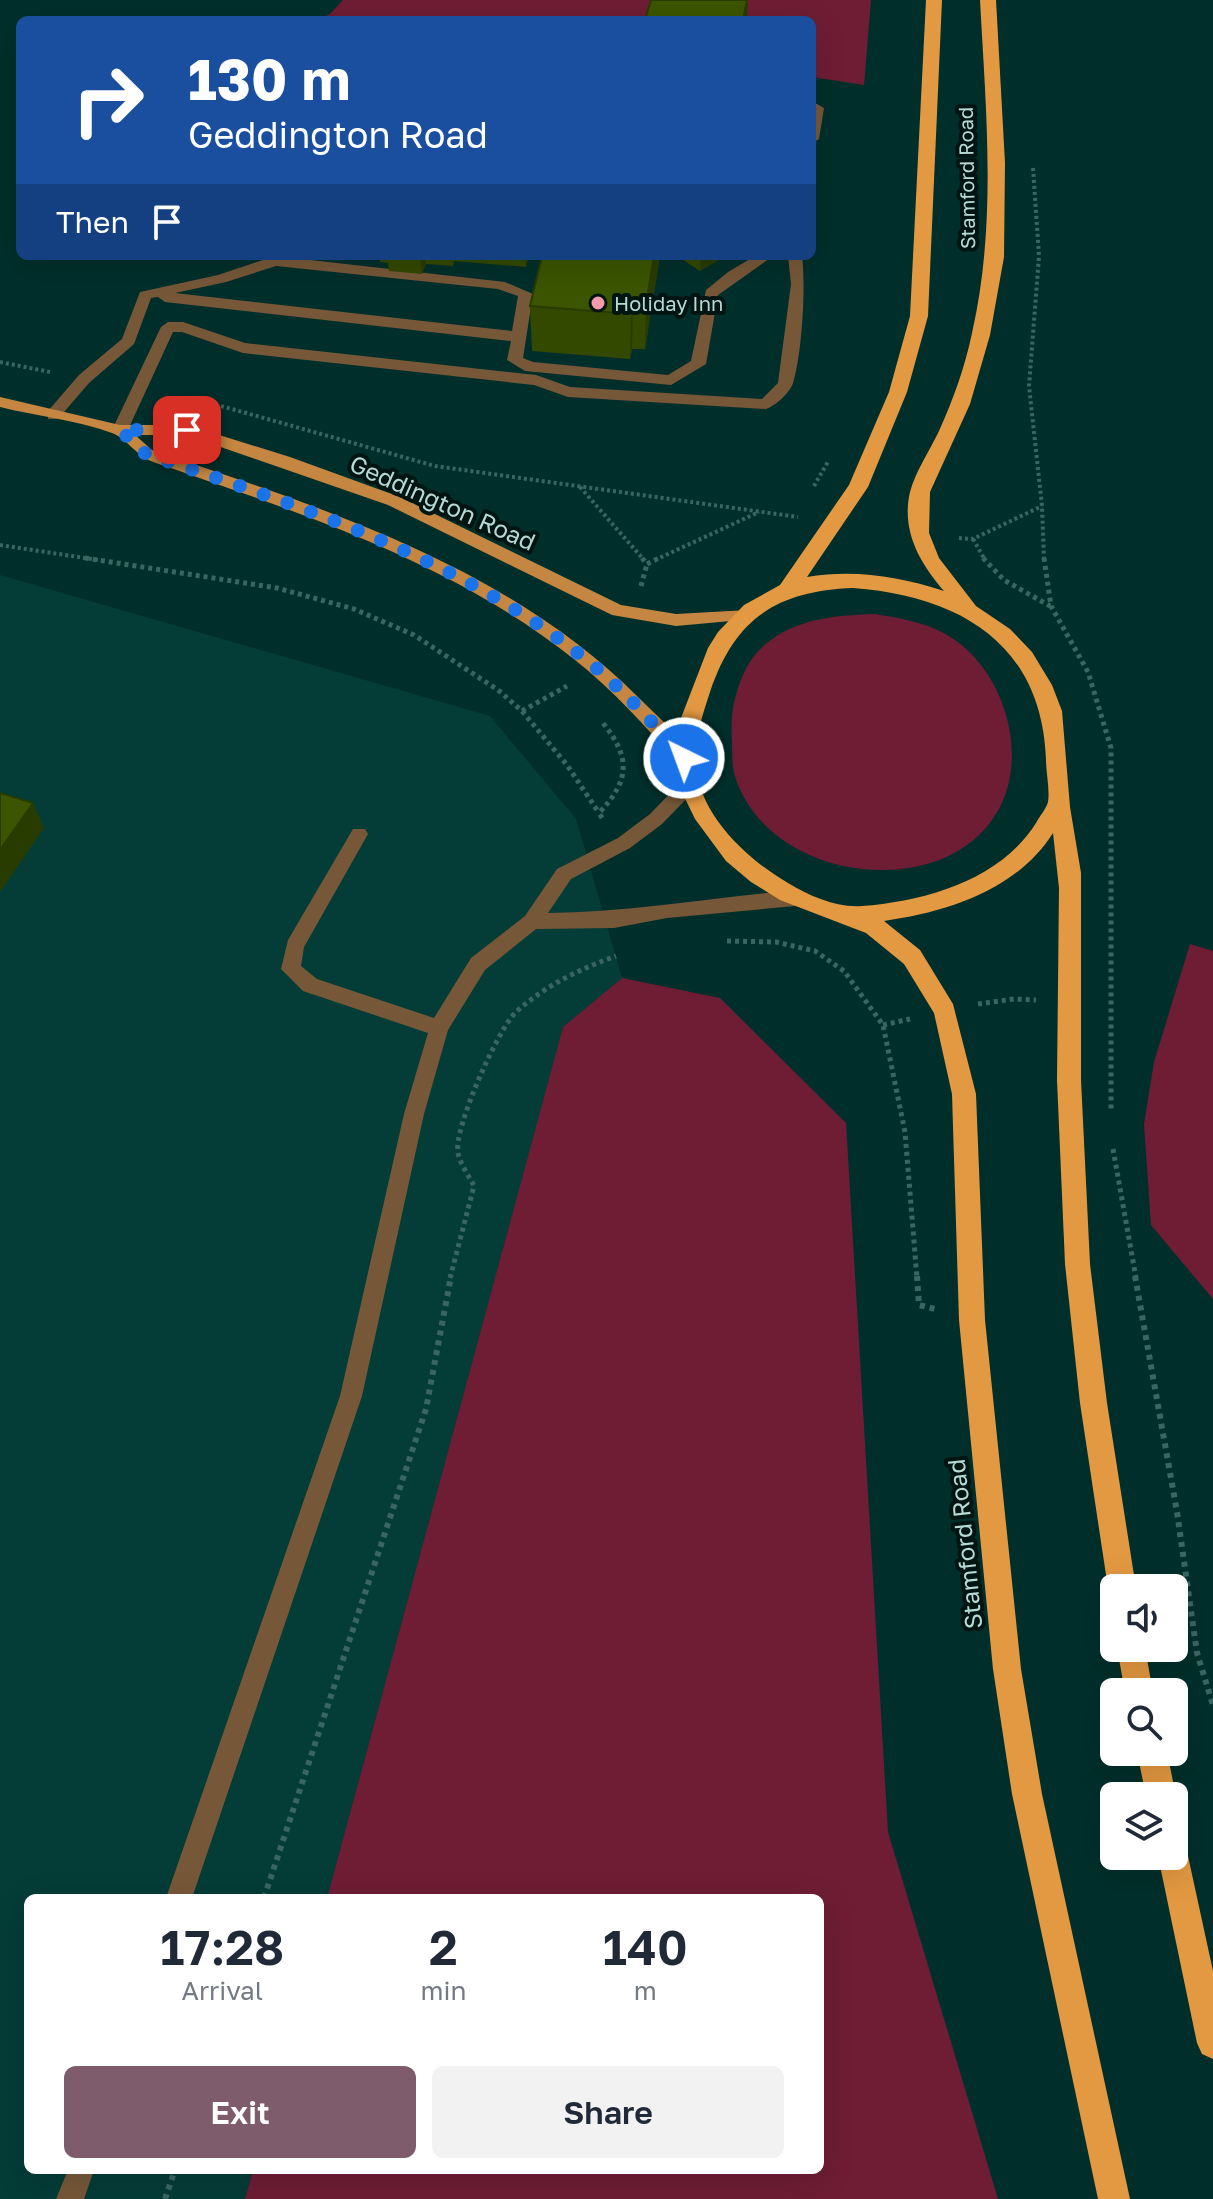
<!DOCTYPE html>
<html lang="en">
<head>
<meta charset="utf-8">
<style>
	body { margin:0; font-family:"Golos Text",sans-serif; background:#f2f2f3; color:#1f2937; height:100vh; display:flex; flex-direction:column; font-size:30px; white-space:nowrap }
	* { box-sizing:border-box; margin:0 }
	p { font-size:26px; color:#747a83 }
	.icon { flex:none; width:44px; height:44px; fill:none; stroke:currentColor; stroke-width:2; stroke-linecap:round; stroke-linejoin:round }
	.map { position:relative; flex:1; overflow:hidden }
	.sheet { position:absolute; left:24px; top:1894px; width:800px; height:280px; display:flex; flex-direction:column; background:#fff; border-radius:12px; box-shadow:0 8px 32px #0002 }
	.sheet>* { flex:none }
	.guide { position:absolute; left:16px; top:16px; width:800px; height:244px; border-radius:12px; box-shadow:0 8px 32px #0002; background:#1a4fa0; color:#fff; overflow:hidden }
	.buttons { position:absolute; left:1100px; top:1574px; display:grid; gap:16px }
	.buttons a { display:grid; place-items:center; width:88px; height:88px; border-radius:12px; background:#fff; box-shadow:0 8px 32px #0002; font-size:40px }
	.pin { position:absolute; display:grid; place-items:center; width:68px; height:68px; color:#fff; margin:-34px; border-radius:16px; box-shadow:0 4px 12px #0006 }
	.me { position:absolute; width:88px; margin:-44px; rotate:318deg; stroke-linejoin:round; filter:drop-shadow(0 0 6px #0008) }
	.turn { display:flex; align-items:center; gap:28px; height:168px; padding:0 40px; font-size:36px }
	.turn .icon { width:104px; height:104px; stroke-width:2.5 }
	.turn b { display:block; font-size:56px; line-height:68px }
	.then { display:flex; align-items:center; height:76px; padding:0 40px; background:#0003; gap:16px; font-size:30px }
	.eta { display:flex; justify-content:space-evenly; align-items:center; height:136px; text-align:center }
	.eta b { font-size:48px; font-weight:600; line-height:56px }
	.action { display:flex; gap:16px; margin-top:auto; padding:16px 40px }
	.action a { flex:1; height:92px; border-radius:12px; background:#7e5c6b; color:#fff; font-size:32px; font-weight:600; line-height:92px; text-align:center }
	.action a+a { background:#f2f2f3; color:#1f2937 }
	.map>svg:first-child { display:block }
	.built { fill:#043c38 }
	.green { fill:#6e1d35 }
	.lines { fill:none; stroke-linecap:round; stroke-linejoin:round }
	.path-far2 { stroke:#3a6662; stroke-width:4; stroke-dasharray:3 3; stroke-linecap:butt }
	.path-far1 { stroke:#3a6662; stroke-width:5; stroke-dasharray:4 4; stroke-linecap:butt }
	.path { stroke:#3a6662; stroke-width:6; stroke-dasharray:5 5; stroke-linecap:butt }
	.minor { fill:#765838; fill-rule:evenodd }
	.major { fill:#c48640; fill-rule:evenodd }
	.highway { fill:#e39941; fill-rule:evenodd }
	.wall { fill:#334900 }
	.shaded-wall { fill:#293c00 }
	.building { fill:#3b5500; stroke:#293c00; stroke-width:2 }
	.route { stroke:#1a73e8; stroke-width:14; stroke-dasharray:0 25.2 }
	.poi-dot { fill:#f39aab; stroke:#001512; stroke-width:3 }
	.labels { text-anchor:middle; dominant-baseline:central; stroke-width:8; stroke-linejoin:round; paint-order:stroke }
	.far-street-label { font-size:20px; fill:#b5dad6; stroke:#001512 }
	.far-poi-label { font-size:20px; fill:#b5dad6; stroke:#001512; text-anchor:start }
	.street-label { font-size:24px; fill:#b5dad6; stroke:#001512 }
</style>
</head>
<body>
<div class="map">
<svg width="1213" height="2199" viewBox="0 0 1213 2199">
	<rect width="100%" height="100%" fill="#002f2b"/>
	<path class="built" d="M0,575L490,716L576,819L622,978L563,1028L327,1898H28V2170H253L245,2199H0Z"/>
	<path class="green" d="M343,0H871L864,85L812,77V20H318L330,14Z
		M875,614C904,619 931,623 955,640C1009,678 1033,769 989,824C963,857 922,870 881,870C820,870 752,837 734,773C732,764 732,753 732,743C731,727 731,711 736,695C742,673 751,654 771,640C801,618 839,615 875,614Z
		M1190,944L1213,951V1299L1151,1225L1144,1124L1154,1062Z
		M622,978L720,998L846,1123L888,1832L998,2199H245L253,2170H820V1898H327L563,1027Z"/>
	<g class="lines">
		<path class="path-far2" d="M1033,168L1039,256L1029,386L1042,506L1044,560
			M0,362L50,372
			M221,406L435,466L798,517
			M814,486L829,460
			M580,487L644,560
			M959,538L973,539L1042,506
			M973,539L985,560
			M0,545L98,560
			M655,560L759,512"/>
		<path class="path-far1" d="M85,558L277,588L354,609L414,635L498,690L522,711L567,765L599,813
			M642,558L647,564
			M983,558L1004,580L1050,606
			M1044,558L1051,606L1088,672L1111,748V1111
			M647,564L659,558
			M641,586L647,564
			M522,711L567,686
			M602,818L599,813C630,780 631,758 603,723
			M727,941L776,942L815,951L844,971L883,1025L905,1132L917,1278
			M978,1004L1014,999L1036,1000
			M883,1025L910,1019
			M1113,1149L1136,1278
			M450,1278L474,1186C469,1176 460,1164 458,1153C453,1129 498,1030 515,1013C544,986 580,969 616,956"/>
		<path class="path" d="M917,1276L919,1305L935,1309
			M1135,1276L1177,1512L1197,1653L1213,1705
			M264,1898L426,1409L451,1276
			M165,2199L175,2170"/>
		<path class="minor" d="M817,104L824,108L819,139L812,143V105Z
			M275,256L505,282L533,294L523,358L533,362L668,375L691,361L706,290L728,272L755,256H773L718,295L706,364L671,385L525,371L507,360L511,341L165,302L158,297L151,298L134,344L89,383L58,419H48V411L79,375L122,339L140,292L218,275ZM276,266L498,289L518,296L512,331L175,293L226,282Z
			M788,256H802C806,287 802,353 793,383C790,393 775,406 766,409L568,397L534,385L243,353L182,332H173L126,434L120,435L112,430L161,327L168,322H183L245,343L536,375L570,387L762,399L778,383L791,284Z
			M689,778L695,780L698,785L695,790L662,824L630,848L571,879L548,913C630,912 712,898 795,890L802,893L804,898L802,903L795,906L667,918L614,928L536,929L485,970L448,1030L424,1114L362,1396L192,1898H166L340,1396L404,1114L428,1033L303,991L281,969L288,940L353,829H365L368,834L304,947L301,966L317,979L434,1018L471,958L525,916L557,869L618,838L650,814L683,780Z
			M68,2170H94L84,2199H56Z"/>
		<path class="major" d="M0,397L120,425H187L290,457L400,497L621,605L676,614L748,610L750,614L748,618L742,620L676,626L612,615L388,505L186,435H135L152,450C323,508 510,567 640,699C658,717 681,736 693,758L690,763H678C646,727 613,690 575,660C454,563 301,513 156,463C135,456 128,439 112,433C77,420 36,416 0,407Z"/>
		<path class="highway" d="M926,0H942L928,316L907,392L868,487L807,577C853,569 899,576 944,591C920,563 901,531 910,492C915,472 930,450 939,431C953,400 965,367 972,333C997,223 986,112 980,0H996L1005,163L1004,257L990,335L970,404L930,492L929,533L939,558L976,606L1010,629L1032,652L1052,685L1062,711L1070,807L1081,873V1080L1090,1264L1107,1403L1136,1588H1114V1599L1108,1588L1080,1403L1065,1264L1057,1080L1059,888L1053,833C1017,890 947,912 884,921L920,950L953,1004L976,1094L985,1320L1021,1669L1042,1794L1130,2199H1098L1012,1794L993,1669L959,1320L952,1094L934,1013L904,964L866,933L780,900L751,882L726,861L695,819L680,788L674,764L681,718L708,648L718,632L744,605L780,585L849,485L889,392L910,316ZM853,588C960,596 1042,644 1046,760C1046,773 1050,790 1048,802C1046,809 1039,817 1036,823C1000,880 926,901 862,906C836,908 810,896 788,883C745,858 695,811 695,757C696,735 703,713 710,692C735,618 777,591 853,588Z
			M1117,1648H1145L1153,1692H1125Z
			M1137,1752H1167L1176,1796L1174,1800V1796H1146Z
			M1174,1841L1184,1845L1188,1856L1213,1971V2059L1202,2054L1197,2043L1158,1856H1174Z"/>
	</g>
	<path class="wall" d="M379,256H529L526,267L454,261L453,266L426,264L422,274L389,271L388,263L380,262Z
		M542,256H660L645,349H632L630,359L532,351L530,306Z
		M677,256H725L700,271Z"/>
	<path class="shaded-wall" d="M747,0H748L747,20H743Z
		M420,256H426V264L422,274Z
		M525,256H529L526,267Z
		M654,256H660L645,349L646,304Z
		M701,256H725L700,271Z
		M633,304L632,349L630,359L631,314Z
		M33,803L44,828L0,892V850Z"/>
	<path class="building" d="M651,0H747L743,20H645Z
		M542,256H654L646,304H633L631,314L530,306Z
		M0,793L33,803L0,850Z"/>
	<g class="lines">
		<path class="route" d="M187,430H120L146,454C300,506 468,561 595,667C627,694 656,726 684,758"/>
	</g>
	<circle class="poi-dot" cx="598" cy="303" r="8"/>
	<g class="labels">
		<g class="far-street-label">
			<text transform="translate(966 178) rotate(-91)">Stamford Road</text>
		</g>
		<g class="far-poi-label">
			<text x="614" y="303">Holiday Inn</text>
		</g>
		<g class="street-label">
			<text transform="translate(443 502) rotate(24)">Geddington Road</text>
			<text transform="translate(964 1544) rotate(-96)">Stamford Road</text>
		</g>
	</g>
</svg>
<div class="buttons">
<a><svg class="icon" aria-label="sound" viewBox="0 0 24 24"><path d="M4 9h4l5-4v14l-5-4H4zM17 9q2 3 0 6"/></svg></a>
<a><svg class="icon" aria-label="search" viewBox="0 0 24 24"><circle cx="10" cy="10" r="6"/><path d="M15 15l6 6"/></svg></a>
<a><svg class="icon" aria-label="layers" viewBox="0 0 24 24"><path d="M12 4l9 5-9 5-9-5zM3 14l9 5 9-5"/></svg></a>
</div>
<div class="pin" style="left:187px;top:430px;background:#d93025"><svg class="icon" aria-label="arrive" viewBox="0 0 24 24"><path d="M6 21V4h12l-3 4 3 4H6"/></svg></div>
<svg class="me" style="left:684px;top:758px" viewBox="-20 -20 40 40"><circle r="17" fill="#1a73e8" stroke="#fff" stroke-width="3"/><path d="M0-11L8 9 0 5-8 9z" fill="#fff"/></svg>
<div class="guide">
<div class="turn"><svg class="icon" aria-label="right" viewBox="0 0 24 24"><path d="M7 20v-9h11M14 6l5 5-5 5"/></svg><div><b>130 m</b>Geddington Road</div></div>
<div class="then">Then<svg class="icon" aria-label="arrive" viewBox="0 0 24 24"><path d="M6 21V4h12l-3 4 3 4H6"/></svg></div>
</div>
<section class="sheet">
<div class="eta">
<div><b>17:28</b><p>Arrival</p></div>
<div><b>2</b><p>min</p></div>
<div><b>140</b><p>m</p></div>
</div>
<div class="action"><a>Exit</a><a>Share</a></div>
</section>
</div>
</body>
</html>
